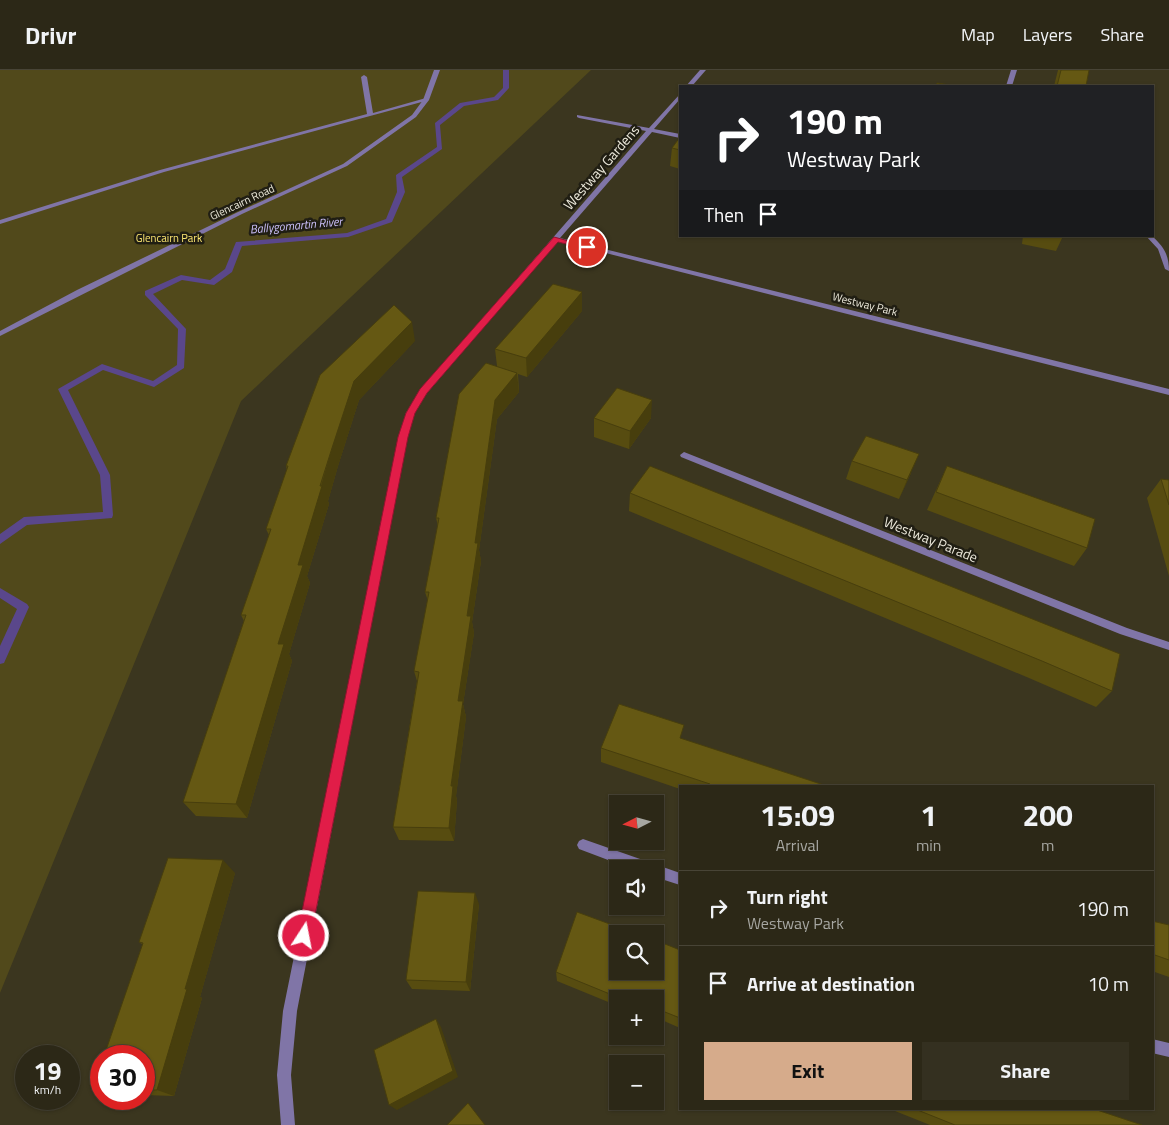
<!DOCTYPE html>
<html lang="en">
<head>
<meta charset="utf-8">
<style>
	body { margin:0; font-family:"Titillium Web",sans-serif; background:#343020; color:#f1f3f6; height:100vh; display:flex; flex-direction:column; font-size:19px; white-space:nowrap }
	* { box-sizing:border-box; margin:0 }
	p { font-size:16px; color:#a6a6a1 }
	.icon { flex:none; width:28px; height:28px; fill:none; stroke:currentColor; stroke-width:2; stroke-linecap:round; stroke-linejoin:round }
	.map { position:relative; flex:1; overflow:hidden }
	.details { position:absolute; left:679px; top:715px; width:475px; height:325px; display:flex; flex-direction:column; background:#2c2817; border-radius:0px; box-shadow:0 1px 4px #0004,0 0 0 1px #484436 }
	.details>* { flex:none }
	.banner { position:absolute; left:679px; top:15px; width:475px; height:152px; border-radius:0px; box-shadow:0 1px 4px #0004,0 0 0 1px #484436; background:#202124; color:#fff; overflow:hidden }
	.needle { width:32px; rotate:264deg }
	.tools { position:absolute; left:609px; top:725px; display:grid; gap:10px }
	.tools a { display:grid; place-items:center; width:55px; height:55px; border-radius:0px; background:#2c2817; box-shadow:0 1px 4px #0004,0 0 0 1px #484436; font-size:25px }
	.speed { position:absolute; left:15px; top:975px; display:flex; gap:10px; font-size:25px; font-weight:700; text-align:center }
	.speed>* { display:grid; place-content:center; width:65px; height:65px; border-radius:50%; background:#2c2817; box-shadow:0 1px 4px #0004,0 0 0 1px #484436; line-height:1 }
	.speed small { font-size:12px; font-weight:400 }
	.speed .limit { border:8px solid #d22; background:#fff; color:#111 }
	.pin { position:absolute; display:grid; place-items:center; width:42px; height:42px; color:#fff; margin:-21px; border:2px solid #fff; border-radius:50%; box-shadow:0 1px 5px #0007 }
	.me { position:absolute; width:55px; margin:-28px; rotate:11deg; stroke-linejoin:round; filter:drop-shadow(0 0 4px #0008) }
	.turn { display:flex; align-items:center; gap:18px; height:105px; padding:0 25px; font-size:22px }
	.turn .icon { width:65px; height:65px; stroke-width:2.5 }
	.turn b { display:block; font-size:35px; line-height:42px }
	.then { display:flex; align-items:center; height:48px; padding:0 25px; background:#0003; gap:10px; font-size:19px }
	.eta { display:flex; justify-content:space-evenly; align-items:center; height:85px; text-align:center }
	.eta b { font-size:30px; font-weight:700; line-height:35px }
	.primary-button { display:flex; gap:10px; margin-top:auto; padding:10px 25px }
	.primary-button a { flex:1; height:58px; border-radius:0px; background:#d6ab8b; color:#111; font-size:20px; font-weight:700; line-height:58px; text-align:center }
	.primary-button a+a { background:#343020; color:#f1f3f6 }
	ul { padding:0; list-style:none }
	li { display:flex; align-items:center; gap:15px; height:75px; padding:0 25px; border-top:1px solid #484436 }
	li div { flex:1 }
	li b { display:block; font-size:19px }
	li em { font-style:normal }
	header { display:flex; align-items:center; gap:30px; box-sizing:border-box; height:70px; padding:0 25px; background:#2c2817; border-bottom:1px solid #484436 }
	header strong { font-size:24px }
	nav { display:flex; gap:28px; margin-inline-start:auto; font-size:18px }
	.map>svg:first-child { display:block }
	.green { fill:#51491b }
	.lines { fill:none; stroke-linecap:round; stroke-linejoin:round }
	.stream { fill:#5a478b; fill-rule:evenodd }
	.lane { fill:#8075a7; fill-rule:evenodd }
	.street { fill:#8075a7; fill-rule:evenodd }
	.wall { fill:#574c10 }
	.shaded-wall { fill:#473e0d }
	.building { fill:#655813; stroke:#473e0d }
	.route { fill:#e11d48; stroke:#92132f }
	.labels { text-anchor:middle; dominant-baseline:central; stroke-width:5; stroke-linejoin:round; paint-order:stroke }
	.far-street-label { font-size:11px; fill:#ece9db; stroke:#201e13 }
	.far-park-label { font-size:11px; fill:#fce671; stroke:#201e13 }
	.far-water-label { font-size:12px; font-style:italic; fill:#cdc1fc; stroke:#201e13 }
	.street-label { font-size:14px; fill:#ece9db; stroke:#201e13 }
</style>
</head>
<body>
<header>
<strong>Drivr</strong>
<nav><a>Map</a><a>Layers</a><a>Share</a></nav>
</header>
<div class="map">
<svg width="1169" height="1055" viewBox="0 0 1169 1055">
	<rect width="100%" height="100%" fill="#3b361f"/>
	<path class="green" d="M0,0H591L241,331L0,923Z"/>
	<g class="lines">
		<path class="stream" d="M503,0H509V18L498,30L464,36L440,55L442,79L402,107L405,122L392,152L348,167L242,176L232,202L214,215L182,210L153,224L186,259L184,298L154,317L103,300L68,320L110,405L113,445L112,448L27,455L0,474V464L24,447L103,442L100,405L58,319L102,294L153,311L177,295L178,259L145,225V221L181,205L210,210L225,199L236,172L347,163L386,149L397,122L396,105L437,77L435,53L460,33L494,27L503,18Z
			M0,518L27,534L29,537L4,593L0,594V576L17,539L0,528Z"/>
		<path class="lane" d="M364,5L367,7L373,43L426,28L429,30L164,102L0,154V150L160,100L367,44L361,7Z"/>
		<path class="street" d="M434,0H440L429,30L416,47L347,96L242,144L0,266V261L77,220L238,142L343,94L412,45L423,30Z
			M700,0H706L692,16H686Z
			M1011,0H1017L1012,16H1006Z
			M680,24V29L654,59L680,64V68L652,62L560,168L1169,319V325L558,171L427,323L414,343L407,367L297,941L291,1005L295,1055H281L277,1005L283,941L399,367L406,343L421,319L646,61L579,48L577,47V45L649,58Z
			M1146,166H1152C1164,177 1169,185 1169,201L1165,199L1158,179Z
			M684,382L1127,558L1169,572V580L1120,564L681,387L680,385Z
			M583,769L680,803V815L655,807V799H632L579,779L577,775L579,771Z
			M1152,969L1169,973V987L1152,983Z"/>
	</g>
	<path class="wall" d="M1058,0H1089L1086,16H1054Z
		M680,67V99L670,96L672,78Z
		M1023,166H1063L1056,181L1022,174Z
		M582,241L527,307L518,304L519,322L497,349L479,480L481,491L472,552L474,563L463,634L466,647L456,726L457,730L454,771L399,770L393,757L417,611L414,601L428,531L425,522L438,456L436,448L497,296L495,279Z
		M415,271L359,330L338,396L328,431L329,434L307,506L310,513L289,584L292,591L247,748L196,746L183,732L244,551L241,545L269,465L266,459L287,400L286,396Z
		M594,348H651L629,379L594,367Z
		M852,391L911,403L899,429L846,409Z
		M650,396L1112,621L1096,637L1029,608L629,441L630,423Z
		M947,396L1087,478L1074,496L927,440Z
		M1161,409L1169,410V506L1147,428Z
		M682,669L827,716H680V719L601,692V678Z
		M235,803L200,927L202,928L174,1026L144,1025L143,875L139,872Z
		M479,834L470,921L412,919L406,910Z
		M1152,851L1169,855V907L1152,901Z
		M680,880V958L655,947V929H618V936L557,911L556,902Z
		M890,1039H1094L1142,1055H930Z"/>
	<path class="shaded-wall" d="M582,222V241L527,307L526,288Z
		M412,252L415,271L359,330L338,396L328,431L329,434L307,506L310,513L289,584L292,591L247,748L236,734L278,574L298,495L332,378L354,311Z
		M517,303L519,322L497,349L479,480L481,491L472,552L474,563L463,634L466,647L456,726L457,730L454,771L449,758L451,716L458,631L475,473L495,330Z
		M652,330L651,348L629,379L630,361Z
		M919,384L911,403L899,429L907,410Z
		M223,790L235,803L200,927L202,928L174,1026L157,1020L185,919Z
		M475,823L479,834L470,921L466,912Z
		M436,949L441,957L458,1007L397,1040L389,1035Z"/>
	<path class="building" d="M1061,0H1089L1086,16H1057Z
		M937,13L957,16H936Z
		M680,67V80L672,78Z
		M553,214L582,222L526,288L495,279Z
		M394,235L412,252L354,311L332,378L320,416H322L298,495H303L278,574H284L236,734L183,732L246,545H241L271,459H266L288,396H286L320,305Z
		M486,293L517,303L495,330L475,473H478L467,546H471L458,631H463L451,716H453L449,758L393,757L419,602L414,601L429,522H425L439,448H436L459,324Z
		M617,318L652,330L630,361L594,348Z
		M866,366L919,384L907,410L852,391Z
		M650,396L1120,584L1112,621L1042,591L630,423Z
		M947,396L1095,449L1087,478L936,422Z
		M1161,409L1169,410V435Z
		M619,634L684,655L680,668L827,716H709L710,714L601,678Z
		M168,788L223,790L185,919H187L157,1020H144V986H104L143,873L139,872Z
		M418,821L475,823L466,912L406,910Z
		M577,842L637,864H618V901H655V870L680,880V948L655,938V929H622L556,902Z
		M1152,851L1169,855V890L1152,884Z
		M436,949L453,1001L389,1035L374,980Z
		M101,994V1018H93Z
		M468,1033L485,1055H447Z
		M915,1039H1094L1142,1055H955Z"/>
	<path class="route" d="M554,167L591,177L587,179L558,172L427,323L415,343L408,367L311,866L309,871L304,874L299,871L297,866L398,367L406,343L420,319Z"/>
	<g class="labels">
		<g class="far-street-label">
			<text transform="translate(242 132) rotate(-25)">Glencairn Road</text>
			<text transform="translate(865 234) rotate(14)">Westway Park</text>
		</g>
		<g class="far-park-label">
			<text x="169" y="168">Glencairn Park</text>
		</g>
		<g class="far-water-label">
			<text transform="translate(296 155) rotate(-5)">Ballygomartin River</text>
		</g>
		<g class="street-label">
			<text transform="translate(601 97) rotate(-49)">Westway Gardens</text>
			<text transform="translate(931 469) rotate(22)">Westway Parade</text>
		</g>
	</g>
</svg>
<div class="tools">
<a><svg class="needle" viewBox="-14 -14 28 28"><path d="M0-13l5 13h-10z" fill="#e53935"/><path d="M0 13l5-13h-10z" fill="#a6a6a1"/></svg></a>
<a><svg class="icon" aria-label="sound" viewBox="0 0 24 24"><path d="M4 9h4l5-4v14l-5-4H4zM17 9q2 3 0 6"/></svg></a>
<a><svg class="icon" aria-label="search" viewBox="0 0 24 24"><circle cx="10" cy="10" r="6"/><path d="M15 15l6 6"/></svg></a>
<a>+</a>
<a>−</a>
</div>
<div class="speed"><div>19<small>km/h</small></div><div class="limit">30</div></div>
<div class="pin" style="left:587px;top:177px;background:#d93025"><svg class="icon" aria-label="arrive" viewBox="0 0 24 24"><path d="M6 21V4h12l-3 4 3 4H6"/></svg></div>
<svg class="me" style="left:304px;top:866px" viewBox="-20 -20 40 40"><circle r="17" fill="#e11d48" stroke="#fff" stroke-width="3"/><path d="M0-11L8 9 0 5-8 9z" fill="#fff"/></svg>
<div class="banner">
<div class="turn"><svg class="icon" aria-label="right" viewBox="0 0 24 24"><path d="M7 20v-9h11M14 6l5 5-5 5"/></svg><div><b>190 m</b>Westway Park</div></div>
<div class="then">Then<svg class="icon" aria-label="arrive" viewBox="0 0 24 24"><path d="M6 21V4h12l-3 4 3 4H6"/></svg></div>
</div>
<section class="details">
<div class="eta">
<div><b>15:09</b><p>Arrival</p></div>
<div><b>1</b><p>min</p></div>
<div><b>200</b><p>m</p></div>
</div>
<ul>
<li><svg class="icon" aria-label="right" viewBox="0 0 24 24"><path d="M7 20v-9h11M14 6l5 5-5 5"/></svg><div><b>Turn right</b><p>Westway Park</p></div><em>190 m</em></li>
<li><svg class="icon" aria-label="arrive" viewBox="0 0 24 24"><path d="M6 21V4h12l-3 4 3 4H6"/></svg><div><b>Arrive at destination</b></div><em>10 m</em></li>
</ul>
<div class="primary-button"><a>Exit</a><a>Share</a></div>
</section>
</div>
</body>
</html>
